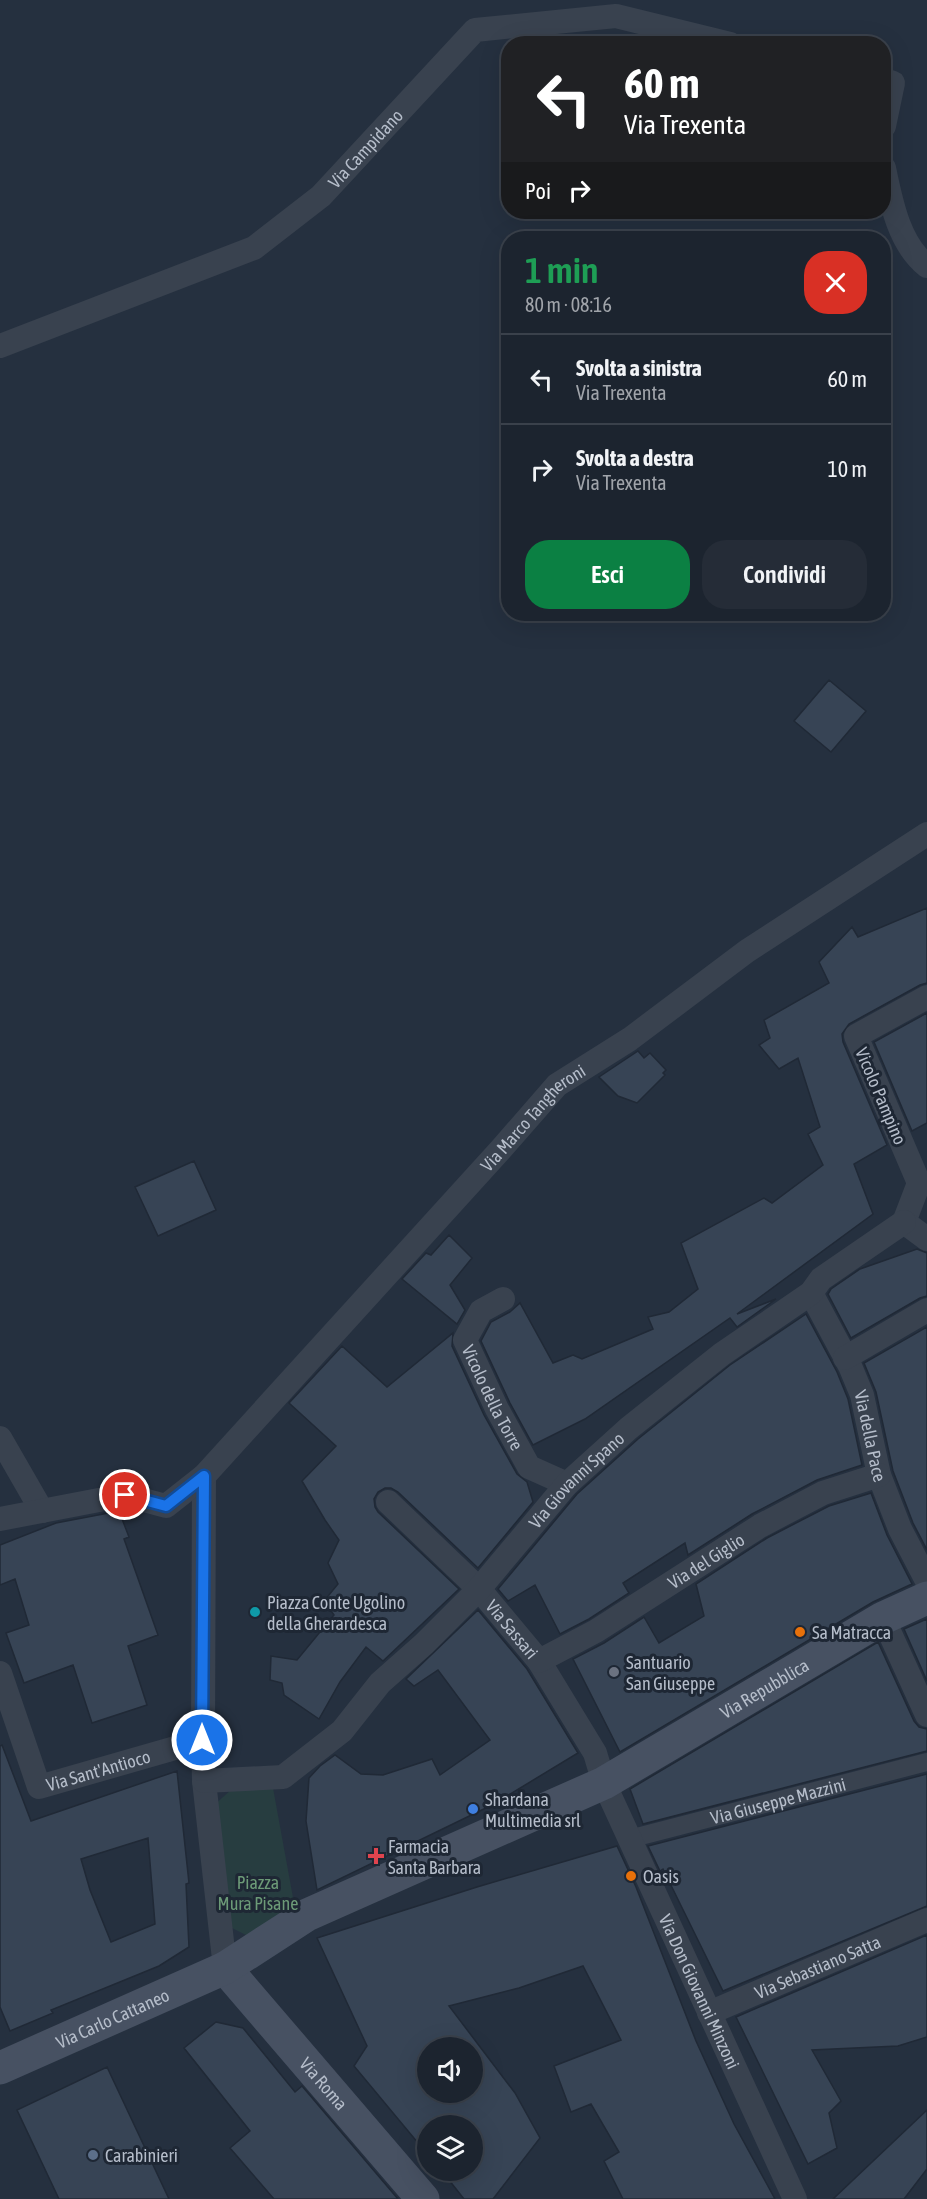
<!DOCTYPE html>
<html lang="it">
<head>
<meta charset="utf-8">
<style>
	body { margin:0; font-family:"Asap Condensed",sans-serif; background:#252c37; color:#f1f3f6; height:100vh; display:flex; flex-direction:column; font-size:22px; white-space:nowrap }
	* { box-sizing:border-box; margin:0 }
	p { font-size:20px; color:#a0a4aa }
	.icon { flex:none; width:33px; height:33px; fill:none; stroke:currentColor; stroke-width:2; stroke-linecap:round; stroke-linejoin:round }
	.map { position:relative; flex:1; overflow:hidden }
	.side { position:absolute; left:501px; top:231px; width:390px; height:390px; display:flex; flex-direction:column; background:#1c242f; border-radius:24px; box-shadow:0 6px 24px #0002,0 0 0 2px #3a414b }
	.side>* { flex:none }
	.top-card { position:absolute; left:501px; top:36px; width:390px; height:183px; border-radius:24px; box-shadow:0 6px 24px #0002,0 0 0 2px #3a414b; background:#202124; color:#fff; overflow:hidden }
	.controls { position:absolute; left:417px; top:2037px; display:grid; gap:12px }
	.controls a { display:grid; place-items:center; width:66px; height:66px; border-radius:50%; background:#1c242f; box-shadow:0 6px 24px #0002,0 0 0 2px #3a414b; font-size:30px }
	.pin { position:absolute; display:grid; place-items:center; width:51px; height:51px; color:#fff; margin:-26px; border:3px solid #fff; border-radius:50%; box-shadow:0 2px 6px #0007 }
	.me { position:absolute; width:66px; margin:-33px; rotate:0deg; stroke-linejoin:round; filter:drop-shadow(0 0 4px #0008) }
	.turn { display:flex; align-items:center; gap:21px; height:126px; padding:0 24px; font-size:27px }
	.turn .icon { width:78px; height:78px; stroke-width:2.5 }
	.turn b { display:block; font-size:42px; line-height:51px }
	.then { display:flex; align-items:center; height:57px; padding:0 24px; background:#0003; gap:12px; font-size:22px }
	.round { display:grid; place-items:center; flex:none; width:63px; height:63px; border-radius:24px; background:#252c37 }
	.overview { display:flex; align-items:center; justify-content:space-between; height:102px; padding:0 24px }
	h1 { font-size:36px; font-weight:600; line-height:45px; color:#1e9e55 }
	.cta { display:flex; gap:12px; margin-top:auto; padding:12px 24px }
	.cta a { flex:1; height:69px; border-radius:24px; background:#0b8043; color:#fff; font-size:24px; font-weight:600; line-height:69px; text-align:center }
	.cta a+a { background:#252c37; color:#f1f3f6 }
	ul { padding:0; list-style:none }
	li { display:flex; align-items:center; gap:18px; height:90px; padding:0 24px; border-top:2px solid #3a414b }
	li div { flex:1 }
	li b { display:block; font-size:22px }
	li em { font-style:normal }
	.map>svg:first-child { display:block }
	.green { fill:#273d40 }
	.building { fill:#374455; stroke:#202936; stroke-width:1.5; fill-rule:evenodd }
	.lines { fill:none; stroke-linecap:round; stroke-linejoin:round }
	.pedestrian { stroke:#39424f; stroke-width:18 }
	.minor { stroke:#39424f; stroke-width:24 }
	.secondary { stroke:#475162; stroke-width:33 }
	.route-casing { stroke:#114b97; stroke-width:15 }
	.route { stroke:#1a73e8; stroke-width:10 }
	.culture-dot { fill:#0f9aa8; stroke:#1e2734; stroke-width:2 }
	.food-dot { fill:#e8710a; stroke:#1e2734; stroke-width:2 }
	.worship-dot { fill:#6b7280; stroke:#1e2734; stroke-width:2 }
	.shop-dot { fill:#3f7fe0; stroke:#1e2734; stroke-width:2 }
	.health-dot { fill:#e0444e; stroke:#1e2734; stroke-width:2 }
	.service-dot { fill:#5c6f8a; stroke:#1e2734; stroke-width:2 }
	.labels { text-anchor:middle; dominant-baseline:central; stroke-width:6; stroke-linejoin:round; paint-order:stroke }
	.street-label { font-size:18px; fill:#b5bdca; stroke:#1e2734 }
	.poi-label { font-size:18px; fill:#b5bdca; stroke:#1e2734; text-anchor:start }
	.park-label { font-size:18px; fill:#6c9a77; stroke:#1e2734 }
</style>
</head>
<body>
<div class="map">
<svg width="927" height="2199" viewBox="0 0 927 2199">
	<rect width="100%" height="100%" fill="#25303f"/>
	<path class="green" d="M273,1788L296,1914L252,1938L230,1927L214,1805L231,1790Z"/>
	<path class="building" d="M829,680L866,711L831,752L794,721Z
		M927,908V983L920,985L849,1024L842,1034L843,1042L887,1145L854,1164L873,1214L737,1314L776,1299L737,1327L730,1318L585,1419L533,1445L510,1403L481,1341L491,1322L510,1312L520,1303L553,1363L573,1355L582,1359L653,1329L648,1317L669,1312L698,1289L681,1243L764,1198L772,1203L823,1165L808,1134L820,1127L798,1058L779,1069L759,1045L770,1038L764,1020L829,983L819,962L852,927L858,937Z
		M927,1013V1123L912,1131L874,1042Z
		M638,1051L644,1058L650,1053L666,1070L663,1073L665,1075L637,1103L618,1096L599,1077Z
		M194,1161L216,1210L158,1236L135,1187Z
		M449,1235L472,1258L450,1285L465,1310L457,1324L402,1279L426,1253L431,1255Z
		M917,1249L927,1253V1296L920,1298L851,1338L828,1294L831,1289L860,1269Z
		M806,1314L837,1372L848,1399L862,1465L817,1480L752,1514L688,1555L685,1543L623,1583L629,1593L589,1619L560,1634L535,1585L508,1601L498,1589L577,1494L638,1439L730,1365Z
		M927,1327V1550L913,1523L893,1471L876,1392L864,1363Z
		M453,1333L452,1346L484,1415L517,1474L527,1482L533,1502L478,1568L398,1492L391,1488H385L378,1492L374,1499L375,1507L378,1512L459,1589L383,1661L366,1647L340,1682L319,1719L284,1695L282,1683L270,1680L271,1656L297,1660L334,1615L324,1601L338,1584L328,1563L339,1540L325,1520L302,1481L336,1446L289,1403L342,1346L387,1387Z
		M871,1493L887,1535L912,1584L873,1602L620,1752L573,1659L604,1643L644,1617L659,1643L704,1616L696,1584L767,1538L829,1506Z
		M119,1511L129,1537L124,1539L158,1635L128,1646L147,1705L92,1723L73,1665L24,1683L6,1633L29,1625L15,1579L0,1585V1545L56,1523Z
		M478,1610L527,1669L578,1753L492,1805L317,1890L306,1821L309,1778L320,1766L335,1755L361,1774L383,1775L432,1759L440,1775L490,1740L438,1670L414,1686L406,1679Z
		M927,1619V1681L904,1629Z
		M878,1642L914,1721L919,1727L927,1729V1751L643,1824L630,1789Z
		M2,1745L31,1821L177,1771L189,1883L186,1884L189,1947L159,1966L51,2010L53,2013L10,2031L0,2007V1746ZM148,1838L155,1924L111,1942L90,1890L81,1859Z
		M927,1774V1906L723,1991L663,1869L660,1871L648,1846Z
		M617,1846L636,1887L696,2041L734,2124L775,2199H623L604,2161L619,2152L591,2104L571,2112L554,2066L621,2040L583,1966L519,1988L449,2006L515,2093L540,2138L493,2199H464L441,2170H472V2126H428V2155L354,2066L367,2046L317,1938L477,1887ZM428,2048H472V2092H428Z
		M927,1935V2037L898,2046L812,2050L841,2101L829,2113L837,2148L808,2164L736,2017Z
		M216,2022L243,2028L295,2092L302,2086L398,2199H274L230,2148L250,2131L184,2048Z
		M107,2067L169,2199H59L17,2110Z
		M927,2110V2169L904,2199H833Z"/>
	<g class="lines">
		<path class="pedestrian" id="s1" d="M629,1839L927,1762"/>
		<g class="minor">
			<path d="M884,80L893,83L884,126"/>
			<path d="M884,168C891,202 899,244 927,266"/>
			<path id="s2" d="M0,346L254,248L321,196L475,30L616,16L730,44"/>
			<path d="M904,1222L919,1183L856,1036L927,997"/>
			<path d="M904,1222L927,1239"/>
			<path id="s3" d="M811,1293L850,1366L862,1395L879,1475L900,1529L927,1581"/>
			<path id="s4" d="M503,1299L481,1311L465,1340L497,1409L529,1467L567,1484"/>
			<path d="M845,1358L927,1310"/>
			<path d="M0,1438L42,1511"/>
			<path d="M204,1476L203,1740L204,1781L225,1968"/>
			<path id="s5" d="M388,1502L479,1589L539,1661L595,1753L604,1783L795,2199"/>
			<path id="s6" d="M0,1519L125,1495L166,1506L204,1476L502,1148L557,1085L630,1039L747,951L927,834"/>
			<path d="M883,1618L927,1715"/>
			<path id="s7" d="M539,1661L596,1631L760,1526L823,1493L879,1475"/>
			<path id="s8" d="M0,1673L39,1787L203,1740"/>
			<path id="s9" d="M204,1781L283,1777L342,1731L380,1683L424,1644L479,1589L567,1484L629,1428L722,1354L811,1293L821,1279L904,1222"/>
			<path id="s10" d="M709,2013L927,1920"/>
		</g>
		<g class="secondary">
			<path id="s11" d="M225,1968L423,2199"/>
			<path id="s12" d="M0,2068L225,1968L307,1915L604,1783L883,1618L927,1598"/>
		</g>
	</g>
	<g class="lines">
		<g class="route-casing">
			<path id="route" d="M125,1495L166,1506L204,1476L202,1740"/>
		</g>
		<use href="#route" class="route"/>
	</g>
	<circle class="culture-dot" cx="255" cy="1612" r="6"/>
	<g class="food-dot">
		<circle cx="800" cy="1632" r="6"/>
		<circle cx="631" cy="1876" r="6"/>
	</g>
	<circle class="worship-dot" cx="614" cy="1672" r="6"/>
	<circle class="shop-dot" cx="473" cy="1809" r="6"/>
	<path class="health-dot" d="M373 1847h6v6h6v6h-6v6h-6v-6h-6v-6h6z"/>
	<circle class="service-dot" cx="93" cy="2155" r="6"/>
	<g class="labels">
		<g class="street-label">
			<text stroke="none"><textPath href="#s2" startOffset="422">Via Campidano</textPath></text>
			<text transform="translate(881 1096) rotate(67)">Vicolo Pampino</text>
			<text stroke="none"><textPath href="#s6" startOffset="705">Via Marco Tangheroni</textPath></text>
			<text stroke="none"><textPath href="#s4" startOffset="122">Vicolo della Torre</textPath></text>
			<text stroke="none"><textPath href="#s3" startOffset="156">Via della Pace</textPath></text>
			<text stroke="none"><textPath href="#s9" startOffset="498">Via Giovanni Spano</textPath></text>
			<text stroke="none"><textPath href="#s7" startOffset="195">Via del Giglio</textPath></text>
			<text stroke="none"><textPath href="#s5" startOffset="178">Via Sassari</textPath></text>
			<text stroke="none"><textPath href="#s12" startOffset="855">Via Repubblica</textPath></text>
			<text stroke="none"><textPath href="#s8" startOffset="182">Via Sant'Antioco</textPath></text>
			<text stroke="none"><textPath href="#s1" startOffset="154">Via Giuseppe Mazzini</textPath></text>
			<text stroke="none"><textPath href="#s10" startOffset="118">Via Sebastiano Satta</textPath></text>
			<text stroke="none"><textPath href="#s5" startOffset="588">Via Don Giovanni Minzoni</textPath></text>
			<text stroke="none"><textPath href="#s12" startOffset="123">Via Carlo Cattaneo</textPath></text>
			<text stroke="none"><textPath href="#s11" startOffset="152">Via Roma</textPath></text>
		</g>
		<g class="poi-label">
			<text x="267" y="1602">Piazza Conte Ugolino<tspan x="267" dy="21">della Gherardesca</tspan></text>
			<text x="812" y="1632">Sa Matracca</text>
			<text x="626" y="1662">Santuario<tspan x="626" dy="21">San Giuseppe</tspan></text>
			<text x="485" y="1799">Shardana<tspan x="485" dy="21">Multimedia srl</tspan></text>
			<text x="388" y="1846">Farmacia<tspan x="388" dy="21">Santa Barbara</tspan></text>
			<text x="643" y="1876">Oasis</text>
			<text x="105" y="2155">Carabinieri</text>
		</g>
		<g class="park-label">
			<text x="258" y="1882">Piazza<tspan x="258" dy="21">Mura Pisane</tspan></text>
		</g>
	</g>
</svg>
<div class="controls">
<a><svg class="icon" aria-label="sound" viewBox="0 0 24 24"><path d="M4 9h4l5-4v14l-5-4H4zM17 9q2 3 0 6"/></svg></a>
<a><svg class="icon" aria-label="layers" viewBox="0 0 24 24"><path d="M12 4l9 5-9 5-9-5zM3 14l9 5 9-5"/></svg></a>
</div>
<div class="pin" style="left:125px;top:1495px;background:#d93025"><svg class="icon" aria-label="arrive" viewBox="0 0 24 24"><path d="M6 21V4h12l-3 4 3 4H6"/></svg></div>
<svg class="me" style="left:202px;top:1740px" viewBox="-20 -20 40 40"><circle r="17" fill="#1a73e8" stroke="#fff" stroke-width="3"/><path d="M0-11L8 9 0 5-8 9z" fill="#fff"/></svg>
<div class="top-card">
<div class="turn"><svg class="icon" aria-label="left" viewBox="0 0 24 24"><path d="M17 20v-9H6M10 6l-5 5 5 5"/></svg><div><b>60 m</b>Via Trexenta</div></div>
<div class="then">Poi<svg class="icon" aria-label="right" viewBox="0 0 24 24"><path d="M7 20v-9h11M14 6l5 5-5 5"/></svg></div>
</div>
<section class="side">
<div class="overview"><div><h1>1 min</h1><p>80 m · 08:16</p></div><a class="round" style="background:#d93025;color:#fff"><svg class="icon" aria-label="close" viewBox="0 0 24 24"><path d="M6 6l12 12M18 6L6 18"/></svg></a></div>
<ul>
<li><svg class="icon" aria-label="left" viewBox="0 0 24 24"><path d="M17 20v-9H6M10 6l-5 5 5 5"/></svg><div><b>Svolta a sinistra</b><p>Via Trexenta</p></div><em>60 m</em></li>
<li><svg class="icon" aria-label="right" viewBox="0 0 24 24"><path d="M7 20v-9h11M14 6l5 5-5 5"/></svg><div><b>Svolta a destra</b><p>Via Trexenta</p></div><em>10 m</em></li>
</ul>
<div class="cta"><a>Esci</a><a>Condividi</a></div>
</section>
</div>
</body>
</html>
